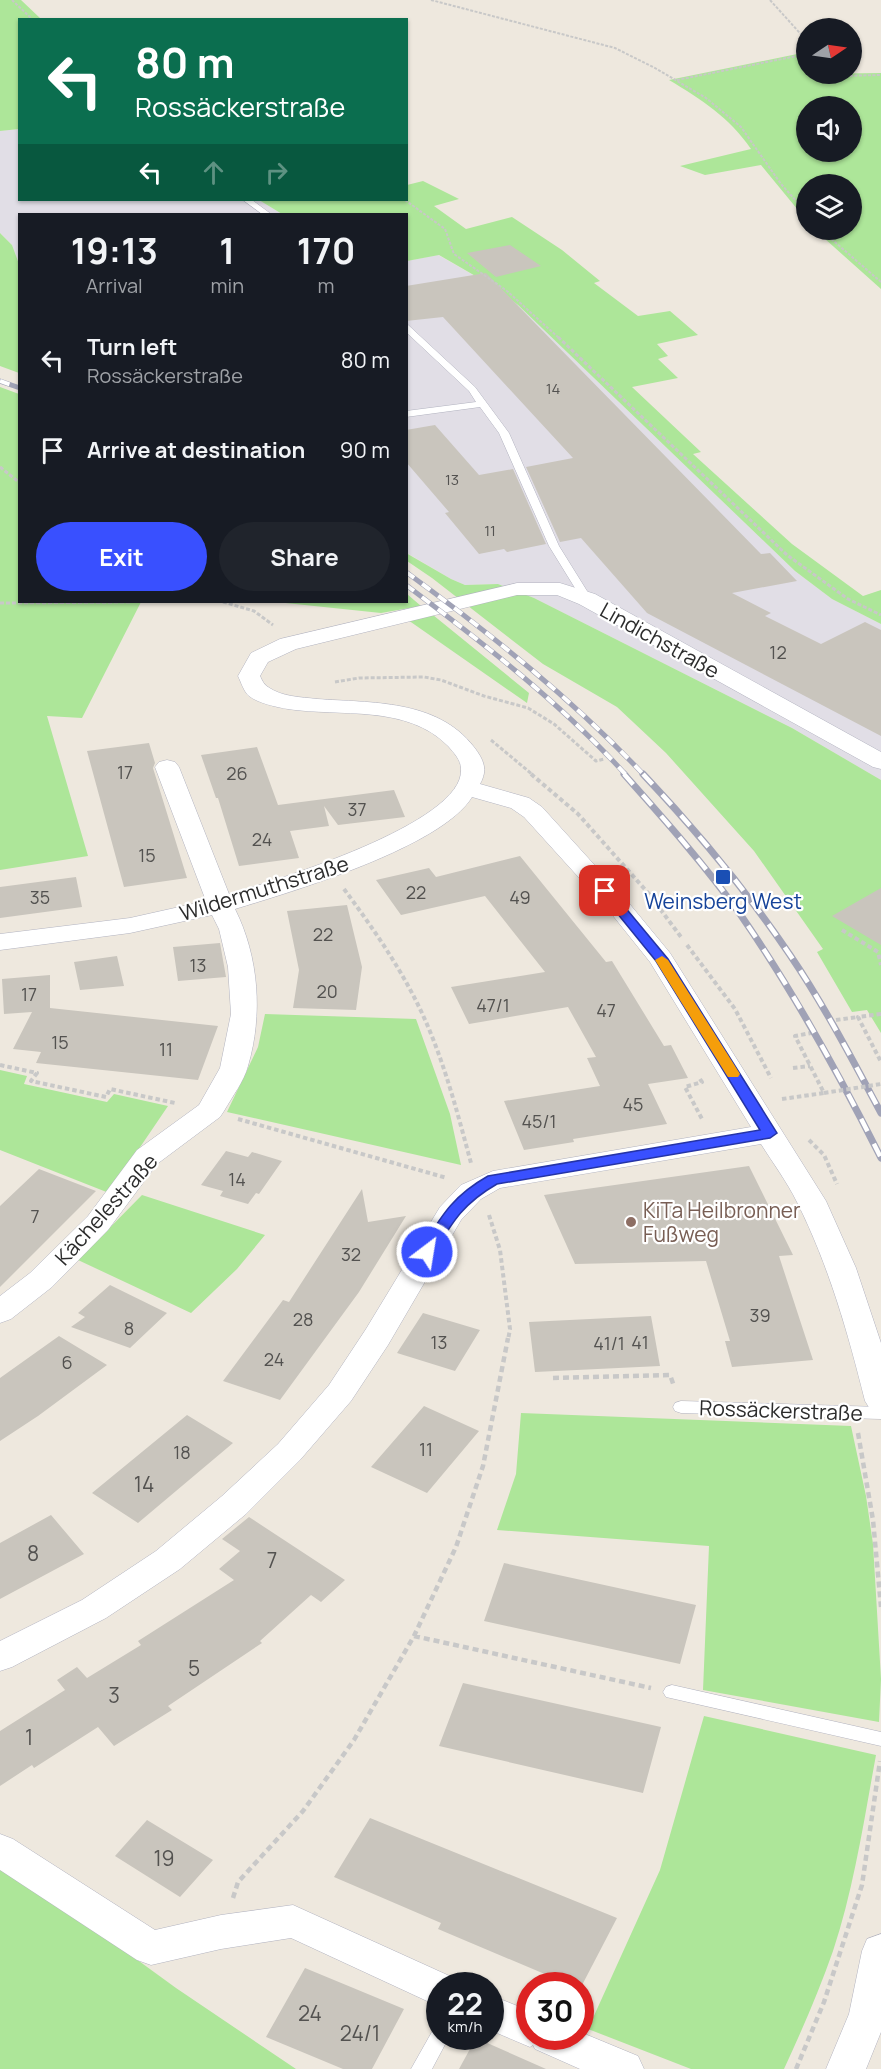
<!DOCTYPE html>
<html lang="en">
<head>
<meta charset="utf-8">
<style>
	body { margin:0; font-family:Manrope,sans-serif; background:#20242c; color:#f1f3f6; height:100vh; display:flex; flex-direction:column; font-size:22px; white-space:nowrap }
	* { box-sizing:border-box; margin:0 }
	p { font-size:20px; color:#9ea1a6 }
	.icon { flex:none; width:33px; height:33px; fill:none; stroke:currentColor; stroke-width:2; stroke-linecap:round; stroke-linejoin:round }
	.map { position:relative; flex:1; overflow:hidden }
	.details { position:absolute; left:18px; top:213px; width:390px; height:390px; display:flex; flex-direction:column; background:#171b24; border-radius:0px; box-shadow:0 2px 4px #0004 }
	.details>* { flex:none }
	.banner { position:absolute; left:18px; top:18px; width:390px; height:183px; border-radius:0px; box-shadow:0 2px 4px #0004; background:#0b6e4f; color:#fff; overflow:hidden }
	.needle { width:39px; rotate:77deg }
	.tools { position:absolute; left:796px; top:18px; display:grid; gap:12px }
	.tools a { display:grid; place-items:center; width:66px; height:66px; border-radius:50%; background:#171b24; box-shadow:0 2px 4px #0004; font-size:30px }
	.speed { position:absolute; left:426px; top:1972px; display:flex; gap:12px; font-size:30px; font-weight:700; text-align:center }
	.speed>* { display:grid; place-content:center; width:78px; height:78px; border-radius:50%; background:#171b24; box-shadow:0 2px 4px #0004; line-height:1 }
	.speed small { font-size:15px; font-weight:400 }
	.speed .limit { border:9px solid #d22; background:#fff; color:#111 }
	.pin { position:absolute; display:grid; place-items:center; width:51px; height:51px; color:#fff; margin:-26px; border-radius:12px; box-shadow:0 3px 9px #0006 }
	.me { position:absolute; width:66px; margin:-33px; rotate:31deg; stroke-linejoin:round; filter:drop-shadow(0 0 4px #0008) }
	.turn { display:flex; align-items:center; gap:21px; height:126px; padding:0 18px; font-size:27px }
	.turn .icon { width:78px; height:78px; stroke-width:2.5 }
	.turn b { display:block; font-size:42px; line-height:51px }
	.lanes { display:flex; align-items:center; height:57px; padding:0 18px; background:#0003; justify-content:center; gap:30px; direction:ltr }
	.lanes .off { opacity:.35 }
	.eta { display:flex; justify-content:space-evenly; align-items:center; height:102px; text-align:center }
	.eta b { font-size:36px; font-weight:700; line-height:42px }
	.action { display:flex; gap:12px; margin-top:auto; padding:12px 18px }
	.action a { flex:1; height:69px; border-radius:36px; background:#3950ff; color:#fff; font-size:24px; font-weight:700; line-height:69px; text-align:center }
	.action a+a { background:#20242c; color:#f1f3f6 }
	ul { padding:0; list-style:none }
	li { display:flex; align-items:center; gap:18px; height:90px; padding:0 18px }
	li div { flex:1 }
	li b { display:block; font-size:22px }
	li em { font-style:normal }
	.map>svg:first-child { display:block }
	.industrial { fill:#e1dee6 }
	.green { fill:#ade699; fill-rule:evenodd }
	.building { fill:#c9c5bd }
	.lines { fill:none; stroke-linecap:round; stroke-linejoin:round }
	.lane-casing { stroke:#b2b3c0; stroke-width:1 }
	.street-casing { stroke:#b2b3c0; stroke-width:1 }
	.path-far3 { stroke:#c8c8c8; stroke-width:2; stroke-dasharray:3 1.5; stroke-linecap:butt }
	.path-far2 { stroke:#c8c8c8; stroke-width:3; stroke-dasharray:4 2; stroke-linecap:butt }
	.path-far1 { stroke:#c8c8c8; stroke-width:4; stroke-dasharray:4.5 3; stroke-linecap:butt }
	.path { stroke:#c8c8c8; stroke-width:4.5; stroke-dasharray:6 4; stroke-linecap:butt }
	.lane { fill:#fff; fill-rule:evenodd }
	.street { fill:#fff; fill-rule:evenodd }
	.rail-far1-casing { stroke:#a0a2b6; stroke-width:5 }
	.rail-casing { stroke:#a0a2b6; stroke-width:7 }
	.rail-far1 { stroke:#fff; stroke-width:4; stroke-dasharray:10; stroke-linecap:butt }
	.rail { stroke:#fff; stroke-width:4.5; stroke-dasharray:14; stroke-linecap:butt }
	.path-bridge { stroke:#c8c8c8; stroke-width:4; stroke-dasharray:4.5 3; stroke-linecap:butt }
	.route { fill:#3950ff; stroke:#2534a6; stroke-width:1.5 }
	.slow { fill:#f59e0b }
	.transit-dot { fill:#1a4fb4; stroke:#fff; stroke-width:2 }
	.education-dot { fill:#8d6e63; stroke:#fff; stroke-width:2 }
	.labels { text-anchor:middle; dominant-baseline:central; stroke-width:4.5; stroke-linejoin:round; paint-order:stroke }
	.far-number-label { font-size:15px; fill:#535250 }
	.number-label { font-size:18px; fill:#535250 }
	.street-label { font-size:21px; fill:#2c2c2c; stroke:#fff }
	.transit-label { font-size:21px; fill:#164399; stroke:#fff }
	.education-label { font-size:21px; fill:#785e54; stroke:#fff; text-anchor:start }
	.near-number-label { font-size:21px; fill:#535250 }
</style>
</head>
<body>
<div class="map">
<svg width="881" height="2069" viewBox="0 0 881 2069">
	<rect width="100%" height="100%" fill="#eee8de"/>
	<path class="industrial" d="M19,129L20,200H259L282,214H20L19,264L12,245L0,233V131Z
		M438,255L491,285L518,305L795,571L832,599L881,624V780L792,728L534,598L498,584L465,585L451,579L407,553V261Z"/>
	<path class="green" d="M0,0H21L41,19L20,20L19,129L0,131Z
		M807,52V74L881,73V289L815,230H852V184H807V221L761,165L705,175L680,166L751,149C730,118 701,99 669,80ZM807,106H852V152H807Z
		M423,181L459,199L434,206L466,229L512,217L562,250L600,281L594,283L638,316L670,311L698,335L657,344L668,356L658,359L678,378L632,387L701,452L693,454L792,544L863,596L881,590V624L832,599L795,571L518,305L491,285L439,255L407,261L406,214H282L259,200H406L407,185Z
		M0,233L12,245L19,264V373L0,366Z
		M0,387L19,394L20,602H141L82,718L47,716L88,856L0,870Z
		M406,553L451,579L465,585L498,584L534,598L792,728L881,780V1033L867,1010L852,1012L817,952L823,949L754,851L666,753L617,707L543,664L432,578L407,561Z
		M407,594L421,606L381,613L276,602H406Z
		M433,615L529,693L527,703L408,620Z
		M265,1014L416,1019L450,1114L461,1165L227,1112L258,1047Z
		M0,1070L27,1076L24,1084L107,1102L114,1094L168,1106L109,1193L0,1150Z
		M142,1195L265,1235L237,1269L191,1313L78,1260Z
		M521,1413L851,1426L866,1496L873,1544L881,1679L879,1722L703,1690L709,1546L497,1530L516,1474Z
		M704,1716L876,1755C864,1820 854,1888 833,1951C819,1991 802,2030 784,2069H691L588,2029L660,1870Z
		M0,1860L176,1988L296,2069H0Z"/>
	<path class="building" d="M510,245L541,266L496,277L467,253Z
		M486,273L761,554L770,553L797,581L732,593L771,613L765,616L821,644L865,622L881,630V736L647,613L581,538L560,542L526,467L573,458L443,317L406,321V286Z
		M435,425L479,475L513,469L546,544L507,552L504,549L479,554L445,513L449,512L406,462V430Z
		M149,743L155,763L153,768L187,878L124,887L87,751Z
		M257,747L278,805L394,790L405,817L338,825L324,806L329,826L290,831L299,858L239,866L218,798H216L201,755Z
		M520,856L606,962L612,961L664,1046L671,1045L688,1078L648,1084L667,1124L573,1139L574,1142L524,1150L504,1101L600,1086L587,1058L596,1057L568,1007L469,1024L451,987L545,972L485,896L401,915L376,880L429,868L436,877Z
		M76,877L82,907L0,918V887Z
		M881,888V945L832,916Z
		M347,905L362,967L356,1010L293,1008L299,970L287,911Z
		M220,943L226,977L178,981L173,947Z
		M117,956L124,986L80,990L74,962Z
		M50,975V1008L218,1026L198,1080L36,1063L41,1052L13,1049L32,1012L4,1014L2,979Z
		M226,1151L248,1157L252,1152L282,1161L259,1194L256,1193L248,1204L220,1196L223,1191L201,1185Z
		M749,1166L793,1255L779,1256L813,1360L732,1367L725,1341H730L706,1261L575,1264L544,1195Z
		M39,1169L96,1191L0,1287V1206Z
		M362,1189L368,1222L406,1216L359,1292L280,1400L223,1381L283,1300L289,1302Z
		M110,1285L167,1313L130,1348L71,1327L85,1317L78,1313Z
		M423,1313L480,1330L455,1371L397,1353Z
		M651,1316L660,1366L535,1372L529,1322Z
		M59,1336L107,1365L38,1416L0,1441V1378Z
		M424,1406L479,1431L427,1493L371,1467Z
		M187,1415L233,1443L138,1523L92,1493Z
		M51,1515L84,1554L0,1599V1543Z
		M249,1517L345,1580L321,1602L311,1595L260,1641L262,1643L168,1706L172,1710L114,1746L98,1727L34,1768L32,1765L0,1786V1731L65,1690L57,1680L77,1667L87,1678L141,1645L138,1641L234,1580L219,1569L240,1551L222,1539Z
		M504,1563L696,1605L680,1664L484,1621Z
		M463,1683L661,1727L643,1793L439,1746Z
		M370,1818L617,1918L580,1989V1986H573L438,1929L441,1923L334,1877Z
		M147,1820L213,1860L180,1897L115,1856Z
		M305,1968L404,2009L372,2069H343L266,2037Z
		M476,2038L546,2069H459Z"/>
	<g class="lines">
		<g class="lane-casing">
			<path id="lane" d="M243,200H252L271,214H262Z
				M406,323L475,387L509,433L559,546L592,599L591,601H583L549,546L499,433L480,407L406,417V411L476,402L469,391L406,332Z
				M681,1401L881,1407V1419L681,1413L675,1411L673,1407L675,1403Z
				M672,1685L881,1732V1746L666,1697L663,1692L666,1687Z
				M440,2027V2037H449L432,2069H411L433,2030Z"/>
		</g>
		<g class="street-casing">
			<path id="street" d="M517,583H560L595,594L881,752V769L873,767L579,604L557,595H517L296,649L268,662L260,676C262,680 264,685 268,687C282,697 301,697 317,699C371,703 437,699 474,747C484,760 488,770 480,784L529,798L542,807L628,902L670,953L826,1201L856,1268L881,1343V1412L870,1409L865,1401C848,1333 829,1266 797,1202C787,1182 773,1163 761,1144L500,1188L481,1199L461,1220L388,1345L351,1401L300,1460L246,1514L180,1569L106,1618L12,1667L0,1671V1641L82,1600L156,1551L222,1496L278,1444L329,1385L366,1329L440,1207L461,1185L493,1171L751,1127L650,962L610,912L524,817L511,808L472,797C442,847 291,892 235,909C259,957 263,1015 248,1066C244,1081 232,1097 224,1111L220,1117L157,1164L108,1230L52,1287L11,1319L0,1323V1296L30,1273L88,1216L137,1150L199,1105L220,1068L231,1014L228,967L219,929L212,915L130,933L0,950V934L130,918L206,901L155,767L159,762L167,760L175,762L179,767L229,894C272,882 465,823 461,769C461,760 454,753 448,746C407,704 340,717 288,709C276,707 258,703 249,696C244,692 241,682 238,676L251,653L280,639Z
				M0,1834L13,1839L155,1930L221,1915L293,1905L454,1978L458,1986H440V2007L291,1938L221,1949L151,1965L137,1960L0,1870Z
				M881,1934V2032L866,2069H826L849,2014L862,1951L867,1939Z
				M490,1995L530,2011V2037H580V2032L638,2056L644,2069H580L535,2049L533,2045L530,2047L490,2030Z"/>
		</g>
		<path class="path-far3" d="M12,0L33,20
			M431,0L615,48L655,68L706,98L741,127L781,184L807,213
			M770,0L807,41
			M837,74L840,76L881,75
			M677,80L807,54
			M405,200L445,229L454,254L507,291L560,339
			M821,230L881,282"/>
		<path class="path-far2" d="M558,337L787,555L848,599L881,615
			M0,467L20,483
			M223,602L254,611L273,625
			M0,603L130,602
			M335,682L359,678L424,677L441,680L484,696L528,708L554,724L596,761L604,759
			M491,740L533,775"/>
		<path class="path-far1" d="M531,774L578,814L649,894L681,937
			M344,889C375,931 405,974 426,1022C446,1068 458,1115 471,1163
			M842,930L878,952L881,965
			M687,945L735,1009L771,1078
			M881,1014L858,1017L881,1062
			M836,1020L858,1017
			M0,1065L37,1073L31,1081L106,1097L110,1089L175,1103
			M793,1068L810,1066
			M700,1079L702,1082L685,1087L702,1119
			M782,1099L824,1093L795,1036L811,1033
			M238,1119L447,1178
			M809,1140L824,1155L837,1184
			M489,1215L500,1250L510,1329L508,1340"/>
		<path class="path" d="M553,1378L670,1375L674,1386
			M858,1433L873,1520L881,1607
			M414,1636L651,1688
			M233,1898L238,1882L303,1811L354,1740L414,1636L456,1547L483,1466L508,1338
			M796,2069L824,2002L862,1885L880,1761"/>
		<use href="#lane" class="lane"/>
		<use href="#street" class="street"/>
		<g class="rail-far1-casing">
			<path id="rail-far1" d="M0,381L20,388
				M406,572C491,634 572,699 644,775
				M406,585C483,643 561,703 626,775"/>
		</g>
		<g class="rail-casing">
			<path id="rail" d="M624,774C664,819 705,865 740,914C794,992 839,1074 881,1158
				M643,774C696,830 746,890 790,955C824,1005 852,1059 881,1113"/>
		</g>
		<use href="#rail-far1" class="rail-far1"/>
		<use href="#rail" class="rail"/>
		<path class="path-bridge" d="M824,1093L881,1084"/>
	</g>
	<path class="route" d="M605,887L609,888L668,959L777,1133L770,1138L497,1184C462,1204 452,1223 432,1256H421L419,1252C441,1217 451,1197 488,1176L760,1130L656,961L599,891Z"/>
	<path class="slow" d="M662,956L668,960L740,1074L738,1077H728L726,1074L655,960Z"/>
	<rect class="transit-dot" x="715" y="869" width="16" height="16" rx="3"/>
	<circle class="education-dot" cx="631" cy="1222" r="6"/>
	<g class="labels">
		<g class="far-number-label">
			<text x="553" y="388">14</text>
			<text x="452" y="479">13</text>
			<text x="490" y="530">11</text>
		</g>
		<g class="number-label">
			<text x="778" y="652">12</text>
			<text x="125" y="772">17</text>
			<text x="237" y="773">26</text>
			<text x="357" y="809">37</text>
			<text x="262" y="839">24</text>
			<text x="147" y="855">15</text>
			<text x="416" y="892">22</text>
			<text x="40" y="897">35</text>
			<text x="520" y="897">49</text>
			<text x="323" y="934">22</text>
			<text x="198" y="965">13</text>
			<text x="327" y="991">20</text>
			<text x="29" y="994">17</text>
			<text x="493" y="1005">47/1</text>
			<text x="606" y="1010">47</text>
			<text x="60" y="1042">15</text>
			<text x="166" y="1049">11</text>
			<text x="633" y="1104">45</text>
			<text x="539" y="1121">45/1</text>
			<text x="237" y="1179">14</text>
			<text x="35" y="1216">7</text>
			<text x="351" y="1254">32</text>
			<text x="760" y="1315">39</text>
			<text x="303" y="1319">28</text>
			<text x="129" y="1328">8</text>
			<text x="439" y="1342">13</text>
			<text x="640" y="1342">41</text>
			<text x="609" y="1343">41/1</text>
			<text x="274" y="1359">24</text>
			<text x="67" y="1362">6</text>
			<text x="426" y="1449">11</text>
			<text x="182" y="1452">18</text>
		</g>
		<g class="street-label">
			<text transform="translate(660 640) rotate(29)">Lindichstraße</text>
			<text transform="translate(264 888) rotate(-17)">Wildermuthstraße</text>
			<text transform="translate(106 1209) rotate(-48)">Kächelestraße</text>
			<text transform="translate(781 1410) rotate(2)">Rossäckerstraße</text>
		</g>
		<g class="transit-label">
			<text x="723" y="901">Weinsberg West</text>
		</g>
		<g class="education-label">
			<text x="643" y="1210">KiTa Heilbronner<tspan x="643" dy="24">Fußweg</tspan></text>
		</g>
		<g class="near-number-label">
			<text x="144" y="1484">14</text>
			<text x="33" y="1553">8</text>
			<text x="272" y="1560">7</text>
			<text x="194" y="1668">5</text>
			<text x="114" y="1695">3</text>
			<text x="29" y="1737">1</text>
			<text x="164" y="1858">19</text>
			<text x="310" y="2013">24</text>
			<text x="360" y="2033">24/1</text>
		</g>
	</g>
</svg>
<div class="tools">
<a><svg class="needle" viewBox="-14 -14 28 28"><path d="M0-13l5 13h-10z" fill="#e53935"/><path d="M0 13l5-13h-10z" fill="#9ea1a6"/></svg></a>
<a><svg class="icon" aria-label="sound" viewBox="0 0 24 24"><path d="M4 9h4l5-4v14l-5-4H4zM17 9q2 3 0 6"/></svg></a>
<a><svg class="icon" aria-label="layers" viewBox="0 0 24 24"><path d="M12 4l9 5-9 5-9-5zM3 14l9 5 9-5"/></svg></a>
</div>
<div class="speed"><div>22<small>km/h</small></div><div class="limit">30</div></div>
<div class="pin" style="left:605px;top:891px;background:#d93025"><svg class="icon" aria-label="arrive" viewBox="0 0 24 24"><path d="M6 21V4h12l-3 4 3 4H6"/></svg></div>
<svg class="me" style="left:427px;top:1252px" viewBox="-20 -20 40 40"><circle r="17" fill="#3950ff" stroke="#fff" stroke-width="3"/><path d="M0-11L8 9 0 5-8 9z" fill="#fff"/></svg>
<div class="banner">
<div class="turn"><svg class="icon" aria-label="left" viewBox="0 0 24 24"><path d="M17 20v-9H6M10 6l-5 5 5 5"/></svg><div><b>80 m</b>Rossäckerstraße</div></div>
<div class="lanes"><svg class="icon" aria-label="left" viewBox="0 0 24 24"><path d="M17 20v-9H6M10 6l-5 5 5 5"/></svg><svg class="icon off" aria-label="ahead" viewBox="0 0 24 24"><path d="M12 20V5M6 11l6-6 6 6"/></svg><svg class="icon off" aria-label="right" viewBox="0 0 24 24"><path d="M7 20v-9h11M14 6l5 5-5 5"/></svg></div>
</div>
<section class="details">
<div class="eta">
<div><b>19:13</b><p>Arrival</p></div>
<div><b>1</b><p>min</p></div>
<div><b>170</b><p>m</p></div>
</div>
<ul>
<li><svg class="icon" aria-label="left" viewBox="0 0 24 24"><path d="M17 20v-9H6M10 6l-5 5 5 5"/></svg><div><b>Turn left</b><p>Rossäckerstraße</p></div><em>80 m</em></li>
<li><svg class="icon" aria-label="arrive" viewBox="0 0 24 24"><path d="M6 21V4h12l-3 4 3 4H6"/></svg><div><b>Arrive at destination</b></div><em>90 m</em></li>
</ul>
<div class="action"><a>Exit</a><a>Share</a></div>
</section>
</div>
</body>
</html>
